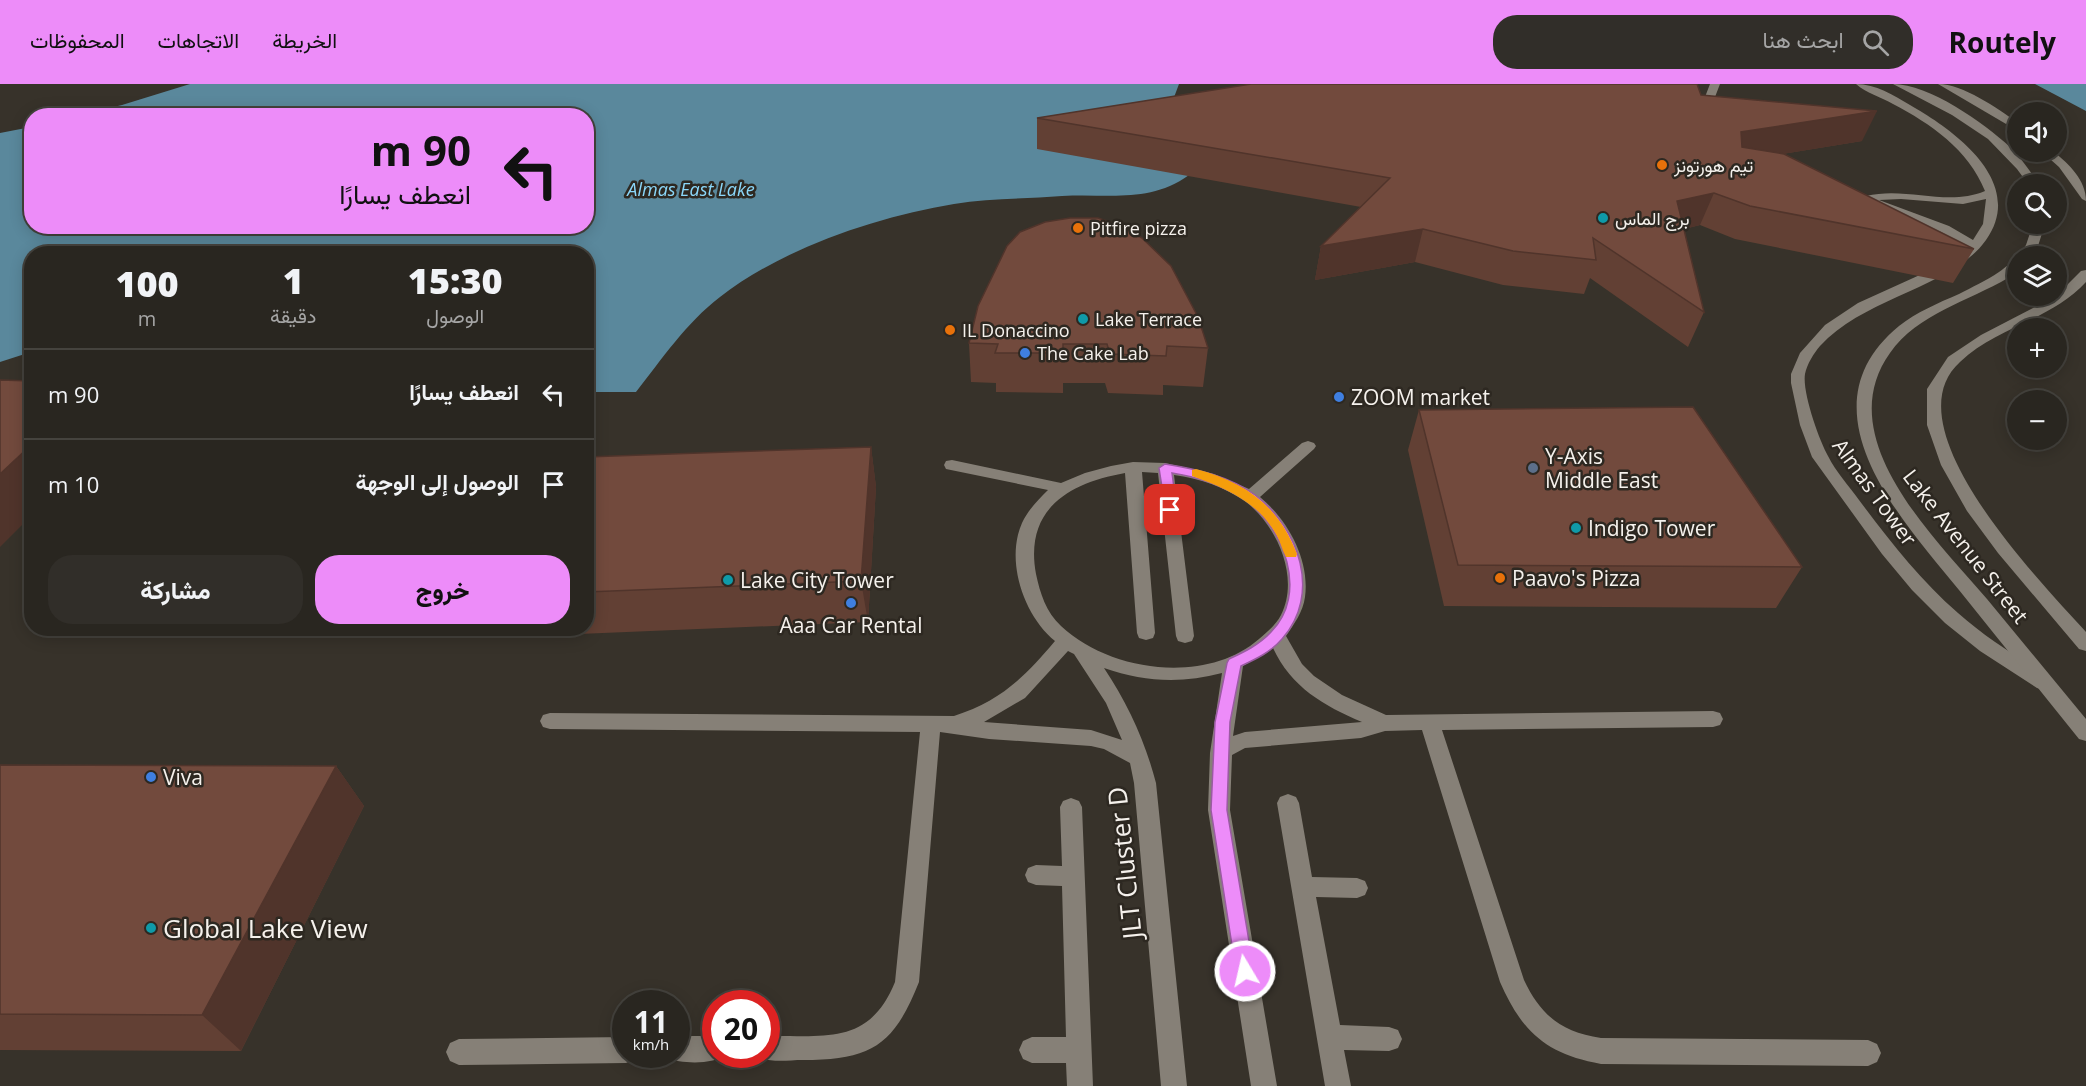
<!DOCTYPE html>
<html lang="ar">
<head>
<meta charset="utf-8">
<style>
	body { margin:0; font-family:"Open Sans",Vazirmatn,sans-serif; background:#312e29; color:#f1f3f6; direction:rtl; height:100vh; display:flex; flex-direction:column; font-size:22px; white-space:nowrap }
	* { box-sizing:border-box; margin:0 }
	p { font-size:20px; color:#a5a5a5 }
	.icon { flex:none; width:33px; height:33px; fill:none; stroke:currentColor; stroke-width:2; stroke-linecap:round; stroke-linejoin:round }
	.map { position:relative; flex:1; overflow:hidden; direction:ltr }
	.drawer { position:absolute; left:24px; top:162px; width:570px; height:390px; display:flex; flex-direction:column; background:#292620; border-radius:24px; box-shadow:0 3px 15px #0003,0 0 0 2px #45433e; direction:rtl }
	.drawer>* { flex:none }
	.guide { position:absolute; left:24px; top:24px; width:570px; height:126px; border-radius:24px; box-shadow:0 3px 15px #0003,0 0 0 2px #45433e; direction:rtl; background:#ed8cf9; color:#111; overflow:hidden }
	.fabs { position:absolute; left:2007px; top:18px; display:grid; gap:12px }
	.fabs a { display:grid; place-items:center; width:60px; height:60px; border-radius:50%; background:#292620; box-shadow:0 3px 15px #0003,0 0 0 2px #45433e; font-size:30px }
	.speed { position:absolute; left:612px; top:906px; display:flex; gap:12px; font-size:30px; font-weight:700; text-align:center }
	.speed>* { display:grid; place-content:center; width:78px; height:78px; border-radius:50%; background:#292620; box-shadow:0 3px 15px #0003,0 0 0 2px #45433e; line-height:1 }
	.speed small { font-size:15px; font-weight:400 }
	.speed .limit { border:9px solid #d22; background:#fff; color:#111 }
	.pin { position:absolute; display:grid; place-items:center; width:51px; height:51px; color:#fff; margin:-26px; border-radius:12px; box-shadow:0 3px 9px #0006 }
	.me { position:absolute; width:66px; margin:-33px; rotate:351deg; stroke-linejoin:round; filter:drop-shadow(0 0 4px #0008) }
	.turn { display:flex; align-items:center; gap:21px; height:126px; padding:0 24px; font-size:27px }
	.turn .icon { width:78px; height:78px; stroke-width:2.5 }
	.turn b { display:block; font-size:42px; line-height:51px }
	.eta { display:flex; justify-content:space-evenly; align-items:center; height:102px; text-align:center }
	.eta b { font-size:36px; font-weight:800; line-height:42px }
	.cta { display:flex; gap:12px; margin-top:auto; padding:12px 24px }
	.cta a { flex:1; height:69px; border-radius:24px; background:#ed8cf9; color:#111; font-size:24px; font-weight:800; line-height:69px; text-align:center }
	.cta a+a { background:#312e29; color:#f1f3f6 }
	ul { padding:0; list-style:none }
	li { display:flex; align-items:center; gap:18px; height:90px; padding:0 24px; border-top:2px solid #45433e }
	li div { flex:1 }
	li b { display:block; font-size:22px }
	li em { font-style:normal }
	header { display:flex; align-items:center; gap:36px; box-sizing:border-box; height:84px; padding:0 30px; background:#ed8cf9; color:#111 }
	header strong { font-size:28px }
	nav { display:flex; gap:33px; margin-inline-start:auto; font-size:21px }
	.search { width:420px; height:54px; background:#312e29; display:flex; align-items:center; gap:15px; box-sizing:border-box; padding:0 21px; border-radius:24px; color:#a5a5a5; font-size:22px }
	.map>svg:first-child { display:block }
	.water { fill:#5a889c }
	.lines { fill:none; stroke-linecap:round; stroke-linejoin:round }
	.lane { fill:#868077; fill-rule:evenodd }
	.street { fill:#868077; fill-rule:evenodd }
	.wall { fill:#624034 }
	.shaded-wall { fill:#50342b }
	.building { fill:#724a3d; stroke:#50342b; stroke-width:1.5 }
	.route { fill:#ed8cf9; stroke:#9a5ba2; stroke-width:1.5 }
	.slow { fill:#f59e0b }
	.food-dot { fill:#e8710a; stroke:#2d2821; stroke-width:2 }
	.culture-dot { fill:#0f9aa8; stroke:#2d2821; stroke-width:2 }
	.shop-dot { fill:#3f7fe0; stroke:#2d2821; stroke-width:2 }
	.service-dot { fill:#5c6f8a; stroke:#2d2821; stroke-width:2 }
	.labels { text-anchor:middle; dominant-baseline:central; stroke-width:5; stroke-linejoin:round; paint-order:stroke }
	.far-poi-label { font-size:18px; fill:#f5f1ec; stroke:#2d2821; text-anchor:start }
	.far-water-label { font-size:18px; font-style:italic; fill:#8bd7f9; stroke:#2d2821 }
	.poi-label { font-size:21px; fill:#f5f1ec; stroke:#2d2821; text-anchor:start }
	.street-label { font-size:21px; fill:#f5f1ec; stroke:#2d2821 }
	.near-street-label { font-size:26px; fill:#f5f1ec; stroke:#2d2821 }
	.near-poi-label { font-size:26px; fill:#f5f1ec; stroke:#2d2821; text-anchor:start }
</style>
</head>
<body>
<header>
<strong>Routely</strong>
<div class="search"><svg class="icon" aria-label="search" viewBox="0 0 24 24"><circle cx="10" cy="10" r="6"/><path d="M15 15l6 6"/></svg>ابحث هنا</div>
<nav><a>الخريطة</a><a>الاتجاهات</a><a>المحفوظات</a></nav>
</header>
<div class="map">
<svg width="2086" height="1002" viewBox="0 0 2086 1002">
	<rect width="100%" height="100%" fill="#37322a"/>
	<path class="water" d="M190,0H1179L1173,16L1189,91C1149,120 1108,109 1062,112C1027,115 989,114 954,120C876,133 783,164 720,213C686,239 662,275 636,308H587L586,170H32L31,268L0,278V49L31,43L32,142H586V32L80,31L122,21Z
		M2035,0H2086V27Z"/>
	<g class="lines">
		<path class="lane" d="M1710,0H1720L1715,13L1723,35L1722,37H1714L1705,13Z
			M1856,0C1876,0 1893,11 1910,21C1954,46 2027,98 1986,156C1952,204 1866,212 1820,262C1814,269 1807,280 1805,290C1802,308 1819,356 1828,372C1836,388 1849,402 1859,416C1889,456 1920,496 1958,529C1986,554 2019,574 2051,594L2054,599L2051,604L2044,606L2037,604L1980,567L1945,539L1912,506L1882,470L1812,373L1800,341L1791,299V290L1800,269L1825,241L1858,219L1933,185L1966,163L1941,148L1866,120V112C1906,102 1947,123 1985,107C1968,65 1931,40 1893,20C1881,13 1866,9 1856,0ZM1901,115L1963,120L1986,115L1983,140L1973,156L1949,142L1879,116Z
			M1308,357L1314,359L1316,362L1314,365L1260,413C1288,436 1310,476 1305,513C1303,528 1294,540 1286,552L1302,580L1314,592L1342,611L1386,631L1713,627L1720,629L1723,635L1720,641L1713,643L1442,646L1524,896C1541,932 1562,948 1601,954L1868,956L1877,960L1881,969L1877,978L1868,982L1601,980C1546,970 1522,948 1500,898L1422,646L1385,647L1361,654L1245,664L1232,671L1230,726L1277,1002H1251L1208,726L1210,669L1222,589C1181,600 1144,598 1104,584C1128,620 1145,657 1156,699L1187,1002H1161L1134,699L1130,679L1104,665L1091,662L989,655L940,648L919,898C894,961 872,976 803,976C788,976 771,979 757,973L756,970H766V952C825,951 869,962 895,898L920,648L550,645L543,643L540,637L543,631L550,629L954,632C1000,617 1024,594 1055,557C1024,532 1005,477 1022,439C1028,426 1038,416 1048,406L946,385L944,381L946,377L952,376L1061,399L1085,389L1111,382L1133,378L1165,379L1214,390L1249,405L1302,359ZM1142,388L1158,389L1176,552L1178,557L1185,559L1192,557L1194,552L1174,391C1199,394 1225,403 1246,418C1277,442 1300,493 1281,531C1276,541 1267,548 1259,555C1206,601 1110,588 1061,542C1046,528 1040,509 1036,490C1024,425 1069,399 1125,389L1137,549L1139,554L1146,556L1153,554L1155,549ZM1273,564C1291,603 1324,622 1362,638L1245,648L1233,652L1243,582ZM1068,567L1074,570L1106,619L1122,656L1091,646L984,638L1025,614Z
			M1288,710L1296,713L1299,719L1312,793L1357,794L1365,797L1368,804L1365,811L1357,814L1316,813L1340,941L1389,943L1398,946L1402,955L1398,964L1389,967L1344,966L1351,1002H1325L1277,719L1280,713Z
			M1071,714L1079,717L1082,723L1093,1002H1067L1066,979H1032L1023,975L1019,966L1023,957L1032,953H1066L1062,802L1036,801L1028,798L1025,791L1028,784L1036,781L1062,782L1060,723L1063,717Z
			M676,952H716V970H726C715,981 681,980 667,974L666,970H676Z
			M626,953V970H637L635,975L626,979L459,981L450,977L446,968L450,959L459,955Z"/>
		<path class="street" d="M1893,0C1929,0 1984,39 2010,63C2021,74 2030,87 2039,100H2028L2017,85L1988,55L1952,31Z
			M1938,0C1963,0 1997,24 2018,39V47Z
			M2042,68H2054C2069,80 2086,96 2086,117L2082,115L2059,83Z
			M2033,140H2045L2038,162L2029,172L2018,173L2026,161Z
			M2018,176V187L2008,194C1969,217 1917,230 1890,269C1829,354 1936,455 1987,515C2020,555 2053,595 2086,635V657L2079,655C2039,605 1999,556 1959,506C1902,436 1798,325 1899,242C1917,228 1938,219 1959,210C1972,203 1986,197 1999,188C2005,184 2010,178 2018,176Z
			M2086,186V198C2051,236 1997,243 1960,278C1888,343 2042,499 2086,548V567L2079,565L1998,469L1967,427L1941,381L1927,341V305L1948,273L1981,251L2056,212L2081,187Z"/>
	</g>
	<path class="wall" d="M1701,11L1862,57L1782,70L1974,165L1953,199L1735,155L1700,141L1684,145L1704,228L1688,263L1590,194L1584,210L1503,201L1415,178L1315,196L1321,162L1361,123L1037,65V34Z
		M978,222L1208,264L1203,303L1163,301V311L1108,309L1105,299H1063V309L996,308V299L971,298L969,259Z
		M1419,326L1802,483L1776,524L1444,522L1408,366Z
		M871,363L876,403L868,538L555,551L552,544H586V373Z
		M0,681L336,682L364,722L241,967L0,966Z"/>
	<path class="shaded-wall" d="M1877,27L1862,57L1728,79L1741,48Z
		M1714,109L1700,141L1664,150L1677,117Z
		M1423,145L1415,178L1315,196L1321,162Z
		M32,360V431L0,463V390Z
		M871,363L876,403L868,538L861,497Z
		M336,682L364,722L241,967L202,931Z"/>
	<path class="building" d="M1251,0H1697L1701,11L1877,27L1741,48L1742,63L1784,70L1974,165L1750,122L1714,109L1677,117L1704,228L1593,154L1596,176L1513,167L1423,145L1321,162L1390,94L1037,34Z
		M1070,134H1098L1121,142L1142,154L1171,182L1198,233L1208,264L1167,262L1166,272L1110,270L1107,260H1063V269H995L998,260L969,259L978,222L1007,162L1020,148L1045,138Z
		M0,296L32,297V360L0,390Z
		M1693,323L1802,483L1458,481L1419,326Z
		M871,363L861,497L586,508V373Z
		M0,681L336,682L202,931L0,930Z"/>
	<path class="route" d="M1165,380C1196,385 1229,392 1255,411C1299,444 1322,510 1282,555C1271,568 1256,575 1241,582L1230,638L1227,726L1254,887L1252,893L1245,896L1239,893L1236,887L1211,726L1215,638L1227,579L1229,575C1244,568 1259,561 1271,548C1309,510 1284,443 1245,416C1223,401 1198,393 1172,389L1177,426L1170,430L1166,429L1159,384Z"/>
	<path class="slow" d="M1196,385C1245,398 1279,422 1297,470L1296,473H1286C1282,466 1281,459 1277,452C1259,418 1225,404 1192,392V386Z"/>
	<g class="food-dot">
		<circle cx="1662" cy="81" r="6"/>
		<circle cx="1078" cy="144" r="6"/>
		<circle cx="950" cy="246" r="6"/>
		<circle cx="1500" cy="494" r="6"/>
	</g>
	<g class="culture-dot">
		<circle cx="1603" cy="134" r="6"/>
		<circle cx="1083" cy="235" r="6"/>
		<circle cx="1576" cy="444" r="6"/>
		<circle cx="728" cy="496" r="6"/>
		<circle cx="151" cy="844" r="6"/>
	</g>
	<g class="shop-dot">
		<circle cx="1025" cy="269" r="6"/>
		<circle cx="1339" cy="313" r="6"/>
		<circle cx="851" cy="519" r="6"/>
		<circle cx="151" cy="693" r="6"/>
	</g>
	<circle class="service-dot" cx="1533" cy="384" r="6"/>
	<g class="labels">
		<g class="far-poi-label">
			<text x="1674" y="81">تيم هورتونز</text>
			<text x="1615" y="134">برج الماس</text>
			<text x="1090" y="144">Pitfire pizza</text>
			<text x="1095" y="235">Lake Terrace</text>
			<text x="962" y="246">IL Donaccino</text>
			<text x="1037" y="269">The Cake Lab</text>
		</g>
		<g class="far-water-label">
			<text x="691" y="105">Almas East Lake</text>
		</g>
		<g class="poi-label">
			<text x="1351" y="313">ZOOM market</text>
			<text x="1545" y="372">Y-Axis<tspan x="1545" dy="24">Middle East</tspan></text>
			<text x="1588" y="444">Indigo Tower</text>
			<text x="1512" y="494">Paavo's Pizza</text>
			<text x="740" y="496">Lake City Tower</text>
			<text x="851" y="541" text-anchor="middle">Aaa Car Rental</text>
			<text x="163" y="693">Viva</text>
		</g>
		<g class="street-label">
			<text transform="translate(1875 408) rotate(54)">Almas Tower</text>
			<text transform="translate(1966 462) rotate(52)">Lake Avenue Street</text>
		</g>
		<g class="near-street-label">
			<text transform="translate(1124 779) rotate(-96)">JLT Cluster D</text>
		</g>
		<g class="near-poi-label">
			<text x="163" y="844">Global Lake View</text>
		</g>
	</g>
</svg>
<div class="fabs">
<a><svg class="icon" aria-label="sound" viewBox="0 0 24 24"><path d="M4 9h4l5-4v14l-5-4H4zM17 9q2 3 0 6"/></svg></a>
<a><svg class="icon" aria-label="search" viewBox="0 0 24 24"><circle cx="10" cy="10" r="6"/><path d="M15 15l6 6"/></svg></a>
<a><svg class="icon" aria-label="layers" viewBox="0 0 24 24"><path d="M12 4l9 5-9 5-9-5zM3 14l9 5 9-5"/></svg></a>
<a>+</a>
<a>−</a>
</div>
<div class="speed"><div>11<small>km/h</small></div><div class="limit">20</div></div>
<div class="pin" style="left:1170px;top:426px;background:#d93025"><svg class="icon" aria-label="arrive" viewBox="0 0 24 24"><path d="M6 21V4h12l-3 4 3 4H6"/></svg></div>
<svg class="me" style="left:1245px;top:887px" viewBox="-20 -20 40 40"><circle r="17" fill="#ed8cf9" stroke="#fff" stroke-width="3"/><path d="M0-11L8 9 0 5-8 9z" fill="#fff"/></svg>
<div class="guide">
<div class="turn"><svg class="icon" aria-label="left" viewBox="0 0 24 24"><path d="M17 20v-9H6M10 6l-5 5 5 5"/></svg><div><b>90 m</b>انعطف يسارًا</div></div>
</div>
<section class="drawer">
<div class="eta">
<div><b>15:30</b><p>الوصول</p></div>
<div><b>1</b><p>دقيقة</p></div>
<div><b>100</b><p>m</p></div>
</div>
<ul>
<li><svg class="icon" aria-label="left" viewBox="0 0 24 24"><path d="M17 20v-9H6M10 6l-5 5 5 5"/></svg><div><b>انعطف يسارًا</b></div><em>90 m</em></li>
<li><svg class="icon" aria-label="arrive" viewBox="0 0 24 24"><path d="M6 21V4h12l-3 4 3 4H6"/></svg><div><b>الوصول إلى الوجهة</b></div><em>10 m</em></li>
</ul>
<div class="cta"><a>خروج</a><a>مشاركة</a></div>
</section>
</div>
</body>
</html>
